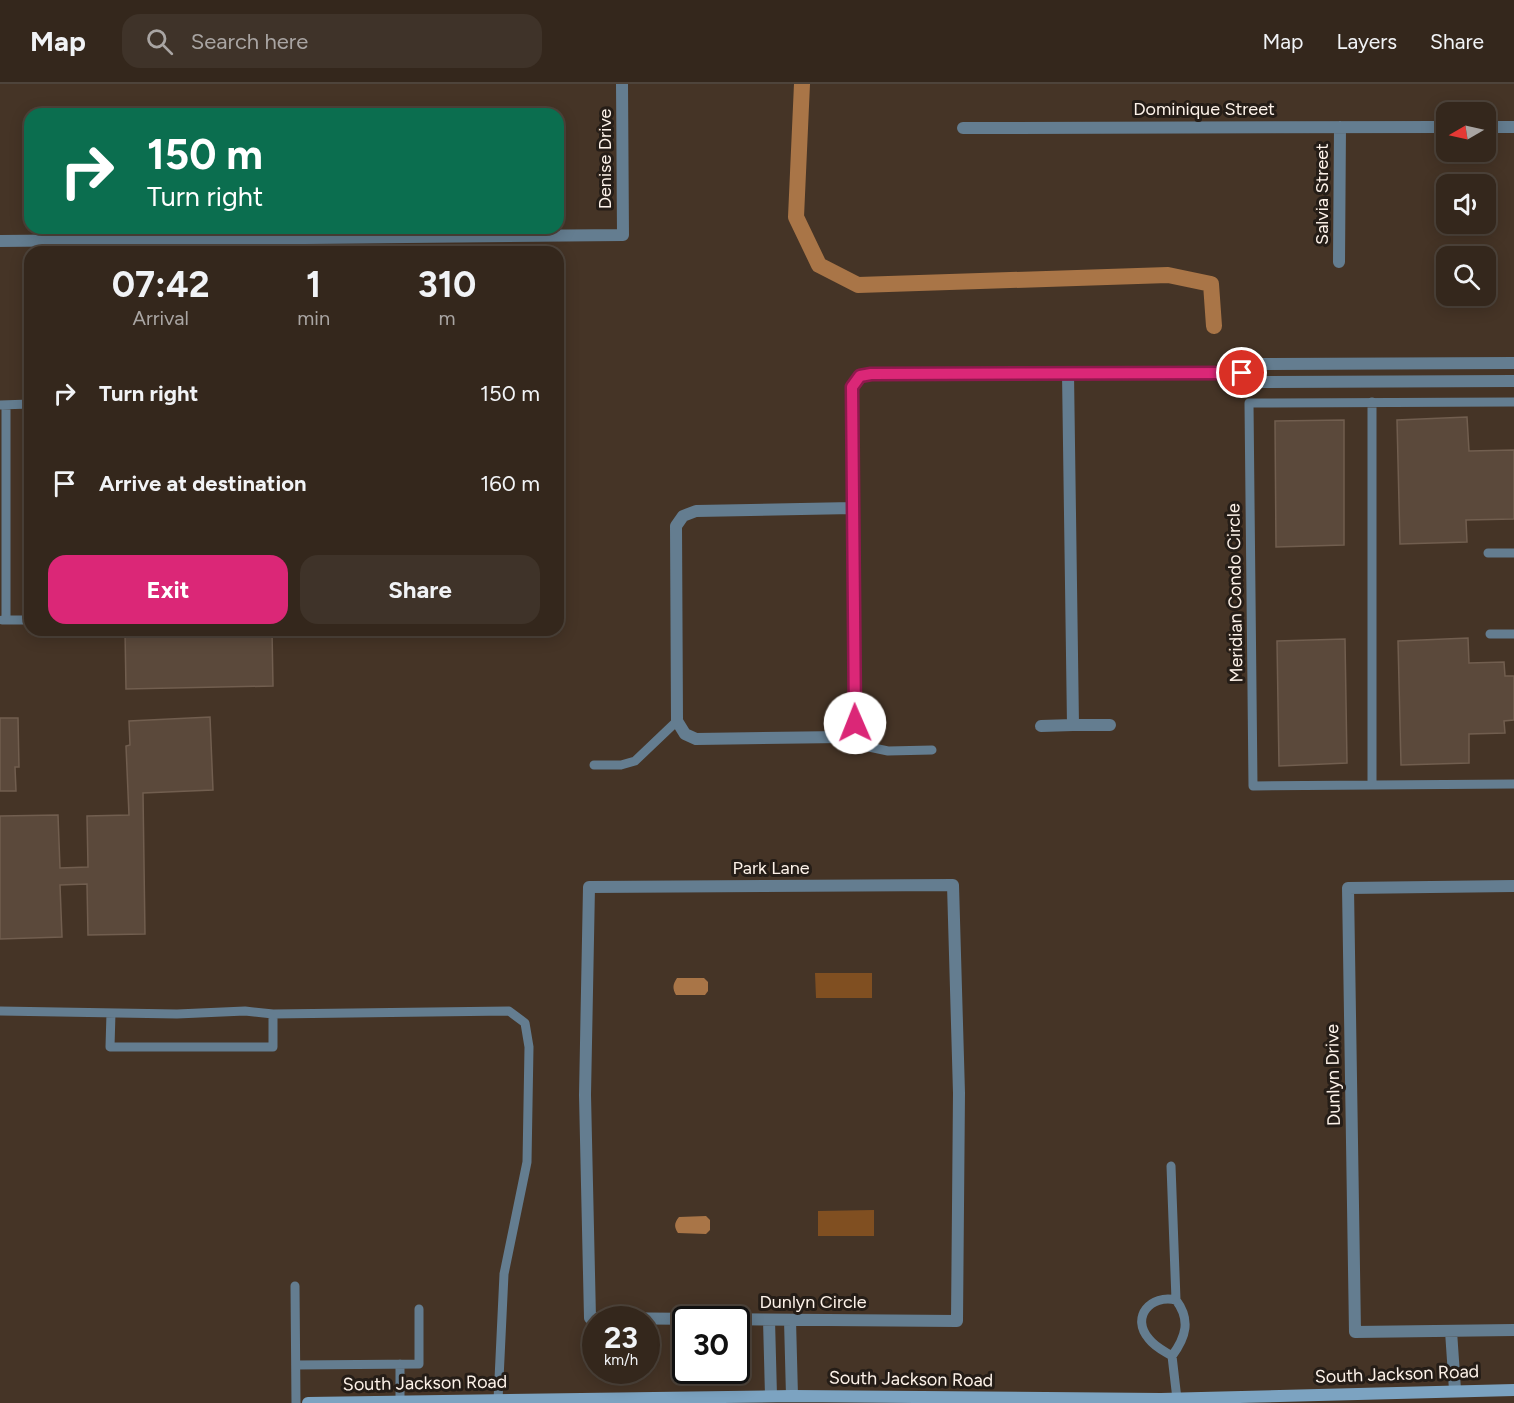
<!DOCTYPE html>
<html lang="en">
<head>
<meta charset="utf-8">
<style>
	body { margin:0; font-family:Figtree,sans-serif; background:#3f3329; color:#f1f3f6; height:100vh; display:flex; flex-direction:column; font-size:22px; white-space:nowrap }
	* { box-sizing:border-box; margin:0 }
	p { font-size:20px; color:#a9a5a3 }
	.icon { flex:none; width:33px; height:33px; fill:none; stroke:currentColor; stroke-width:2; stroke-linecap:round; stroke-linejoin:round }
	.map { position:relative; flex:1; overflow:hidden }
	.side { position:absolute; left:24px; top:162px; width:540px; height:390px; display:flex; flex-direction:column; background:#34271c; border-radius:18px; box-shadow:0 3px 15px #0003,0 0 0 2px #4e443b }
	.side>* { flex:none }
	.banner { position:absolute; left:24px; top:24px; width:540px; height:126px; border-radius:18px; box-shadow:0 3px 15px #0003,0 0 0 2px #4e443b; background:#0b6e4f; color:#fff; overflow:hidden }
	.needle { width:39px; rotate:261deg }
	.tools { position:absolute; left:1436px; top:18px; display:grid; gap:12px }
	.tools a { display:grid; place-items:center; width:60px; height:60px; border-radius:12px; background:#34271c; box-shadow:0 3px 15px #0003,0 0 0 2px #4e443b; font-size:30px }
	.speed { position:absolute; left:582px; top:1222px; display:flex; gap:12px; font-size:30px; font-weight:700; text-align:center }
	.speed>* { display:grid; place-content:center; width:78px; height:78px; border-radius:50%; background:#34271c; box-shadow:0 3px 15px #0003,0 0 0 2px #4e443b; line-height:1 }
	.speed small { font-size:15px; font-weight:400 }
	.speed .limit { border:3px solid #111; border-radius:9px; background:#fff; color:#111 }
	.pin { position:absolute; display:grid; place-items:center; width:51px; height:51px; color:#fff; margin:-26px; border:3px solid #fff; border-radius:50%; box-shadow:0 2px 6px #0007 }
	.me { position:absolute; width:66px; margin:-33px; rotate:359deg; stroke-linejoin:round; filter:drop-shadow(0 0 4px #0008) }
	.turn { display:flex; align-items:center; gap:21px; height:126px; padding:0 24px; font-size:27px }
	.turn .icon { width:78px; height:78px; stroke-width:2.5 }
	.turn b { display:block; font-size:42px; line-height:51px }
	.eta { display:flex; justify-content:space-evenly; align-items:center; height:102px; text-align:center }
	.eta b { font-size:36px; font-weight:700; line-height:42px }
	.primary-button { display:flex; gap:12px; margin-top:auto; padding:12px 24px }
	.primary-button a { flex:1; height:69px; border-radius:18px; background:#db2777; color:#fff; font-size:24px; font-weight:700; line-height:69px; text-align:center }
	.primary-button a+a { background:#3f3329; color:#f1f3f6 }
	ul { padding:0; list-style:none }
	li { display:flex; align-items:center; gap:18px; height:90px; padding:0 24px }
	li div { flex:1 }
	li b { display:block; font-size:22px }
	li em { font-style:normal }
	header { display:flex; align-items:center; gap:36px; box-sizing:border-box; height:84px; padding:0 30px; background:#34271c; border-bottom:2px solid #4e443b }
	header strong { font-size:28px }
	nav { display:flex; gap:33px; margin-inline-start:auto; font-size:21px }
	.search { width:420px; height:54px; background:#3f3329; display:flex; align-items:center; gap:15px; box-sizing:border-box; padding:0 21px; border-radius:18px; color:#a9a5a3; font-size:22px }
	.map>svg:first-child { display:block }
	.green { fill:#804f21 }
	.water { fill:#a97547 }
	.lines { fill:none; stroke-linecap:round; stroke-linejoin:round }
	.canal { stroke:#a97547; stroke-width:16 }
	.building { fill:#5b493b; stroke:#715e4f; stroke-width:1.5 }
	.lane { stroke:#647d90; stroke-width:9 }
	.street { stroke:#647d90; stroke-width:12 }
	.secondary { stroke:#7ca3c1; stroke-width:12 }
	.route-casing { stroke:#8e194d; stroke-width:15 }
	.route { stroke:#db2777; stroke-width:10 }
	.labels { text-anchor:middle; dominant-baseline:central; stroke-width:6; stroke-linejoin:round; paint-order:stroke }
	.street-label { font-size:18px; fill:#fdf2e9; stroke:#251d17 }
</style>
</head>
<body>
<header>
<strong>Map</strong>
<div class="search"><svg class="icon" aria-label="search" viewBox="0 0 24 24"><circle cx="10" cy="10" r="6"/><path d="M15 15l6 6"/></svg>Search here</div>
<nav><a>Map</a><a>Layers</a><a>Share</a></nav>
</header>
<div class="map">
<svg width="1514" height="1319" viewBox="0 0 1514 1319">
	<rect width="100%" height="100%" fill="#453426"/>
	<path class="green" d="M815,889H872V914H816Z
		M874,1126V1152H818V1127Z"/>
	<path class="water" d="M677,894H704L708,898V907L705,911H676C672,904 673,900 677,894Z
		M706,1132L710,1136V1146L706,1150L678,1149C674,1143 674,1139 679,1133Z"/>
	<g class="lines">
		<path class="canal" d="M802,0L796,133L819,181L858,201L1168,191L1211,200L1214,242"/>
	</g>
	<path class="building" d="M1467,333L1469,367L1514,366V435L1466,436L1467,458L1400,460L1397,336Z
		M1344,336V461L1276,463L1275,337Z
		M272,546L273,602L126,605L125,547Z
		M1468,554L1469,579L1504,578L1505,592H1514V636L1504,637L1505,649L1469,650V679L1401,681L1398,557Z
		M1345,555L1347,679L1279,682L1277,557Z
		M210,633L213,706L143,709L145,850L88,851L87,800L60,801L62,853L0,855V732L58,731L60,784L88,783L87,732L129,731L126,662L130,661L129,637Z
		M0,634H18L19,683H15L16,707H0Z"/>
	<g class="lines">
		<path class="lane" d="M1372,318V701
			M1514,318L1249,319L1253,702L1514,700
			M0,321L30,320
			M6,321V536
			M1488,469H1514
			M2,536H30
			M1490,550H1514
			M851,646L869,663L888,667L932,666
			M594,681H621L635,677L677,637
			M0,927L177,930L245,927L273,930L509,927L525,939L529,963L527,1078L504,1190L498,1316
			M111,929L110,963H273V930
			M1171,1082L1176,1216C1151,1210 1130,1233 1149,1255C1155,1263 1164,1267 1172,1272L1177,1315
			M295,1202L296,1319
			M1172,1272C1186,1253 1191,1236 1176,1216
			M296,1281L419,1280V1225
			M400,1317V1280"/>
		<path class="street" d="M1485,43H1514
			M963,44L1446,43
			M0,157L623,151L622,0
			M1339,178L1340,43
			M1514,279L1259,280L1242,289L1256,298L1514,297
			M1068,289L1073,641H1110
			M853,424L696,427L683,432L676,442L677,637L685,650L696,655L842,653L851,646L855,639L852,303L860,292L871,290L1242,289
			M1041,642L1073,641
			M953,801L959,1009L957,1237L590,1234L585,1011L589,803Z
			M1514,802L1348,804L1355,1248L1514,1246
			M769,1236L771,1312
			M790,1236L792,1312
			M1451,1247L1455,1306"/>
		<path class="secondary" d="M308,1319L792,1312L1161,1315L1514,1306"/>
	</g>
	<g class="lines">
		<g class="route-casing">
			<path id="route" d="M855,639L852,303L860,292L871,290L1242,289"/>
		</g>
		<use href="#route" class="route"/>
	</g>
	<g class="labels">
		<g class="street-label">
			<text x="1204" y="25">Dominique Street</text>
			<text transform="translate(605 75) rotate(-90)">Denise Drive</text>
			<text transform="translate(1322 110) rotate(-90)">Salvia Street</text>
			<text transform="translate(1235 509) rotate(-91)">Meridian Condo Circle</text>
			<text x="771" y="784">Park Lane</text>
			<text transform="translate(1333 991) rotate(-91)">Dunlyn Drive</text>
			<text x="813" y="1218">Dunlyn Circle</text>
			<text transform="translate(1397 1290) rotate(-2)">South Jackson Road</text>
			<text transform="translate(911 1295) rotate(1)">South Jackson Road</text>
			<text transform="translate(425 1299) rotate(-1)">South Jackson Road</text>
		</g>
	</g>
</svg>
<div class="tools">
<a><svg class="needle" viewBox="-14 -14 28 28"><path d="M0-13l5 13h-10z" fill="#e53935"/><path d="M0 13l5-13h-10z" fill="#a9a5a3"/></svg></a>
<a><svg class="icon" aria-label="sound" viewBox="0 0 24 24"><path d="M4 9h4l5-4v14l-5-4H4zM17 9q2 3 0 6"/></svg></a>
<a><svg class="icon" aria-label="search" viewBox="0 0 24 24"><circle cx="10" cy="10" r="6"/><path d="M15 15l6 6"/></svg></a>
</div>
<div class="speed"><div>23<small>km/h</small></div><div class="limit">30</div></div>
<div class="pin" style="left:1242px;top:289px;background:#d93025"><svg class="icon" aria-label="arrive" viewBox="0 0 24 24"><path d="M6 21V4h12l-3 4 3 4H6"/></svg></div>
<svg class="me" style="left:855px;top:639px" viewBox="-20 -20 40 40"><circle r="19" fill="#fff"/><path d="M0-13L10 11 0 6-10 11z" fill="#db2777"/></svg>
<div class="banner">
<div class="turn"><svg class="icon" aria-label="right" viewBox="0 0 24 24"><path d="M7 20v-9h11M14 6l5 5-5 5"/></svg><div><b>150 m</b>Turn right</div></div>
</div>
<section class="side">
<div class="eta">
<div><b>07:42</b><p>Arrival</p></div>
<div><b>1</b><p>min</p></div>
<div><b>310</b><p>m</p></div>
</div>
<ul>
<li><svg class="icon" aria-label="right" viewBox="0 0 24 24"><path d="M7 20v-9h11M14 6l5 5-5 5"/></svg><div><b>Turn right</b></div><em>150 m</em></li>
<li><svg class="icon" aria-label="arrive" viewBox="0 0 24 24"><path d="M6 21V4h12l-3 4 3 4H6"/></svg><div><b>Arrive at destination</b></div><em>160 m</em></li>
</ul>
<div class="primary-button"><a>Exit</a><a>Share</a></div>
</section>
</div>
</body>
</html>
